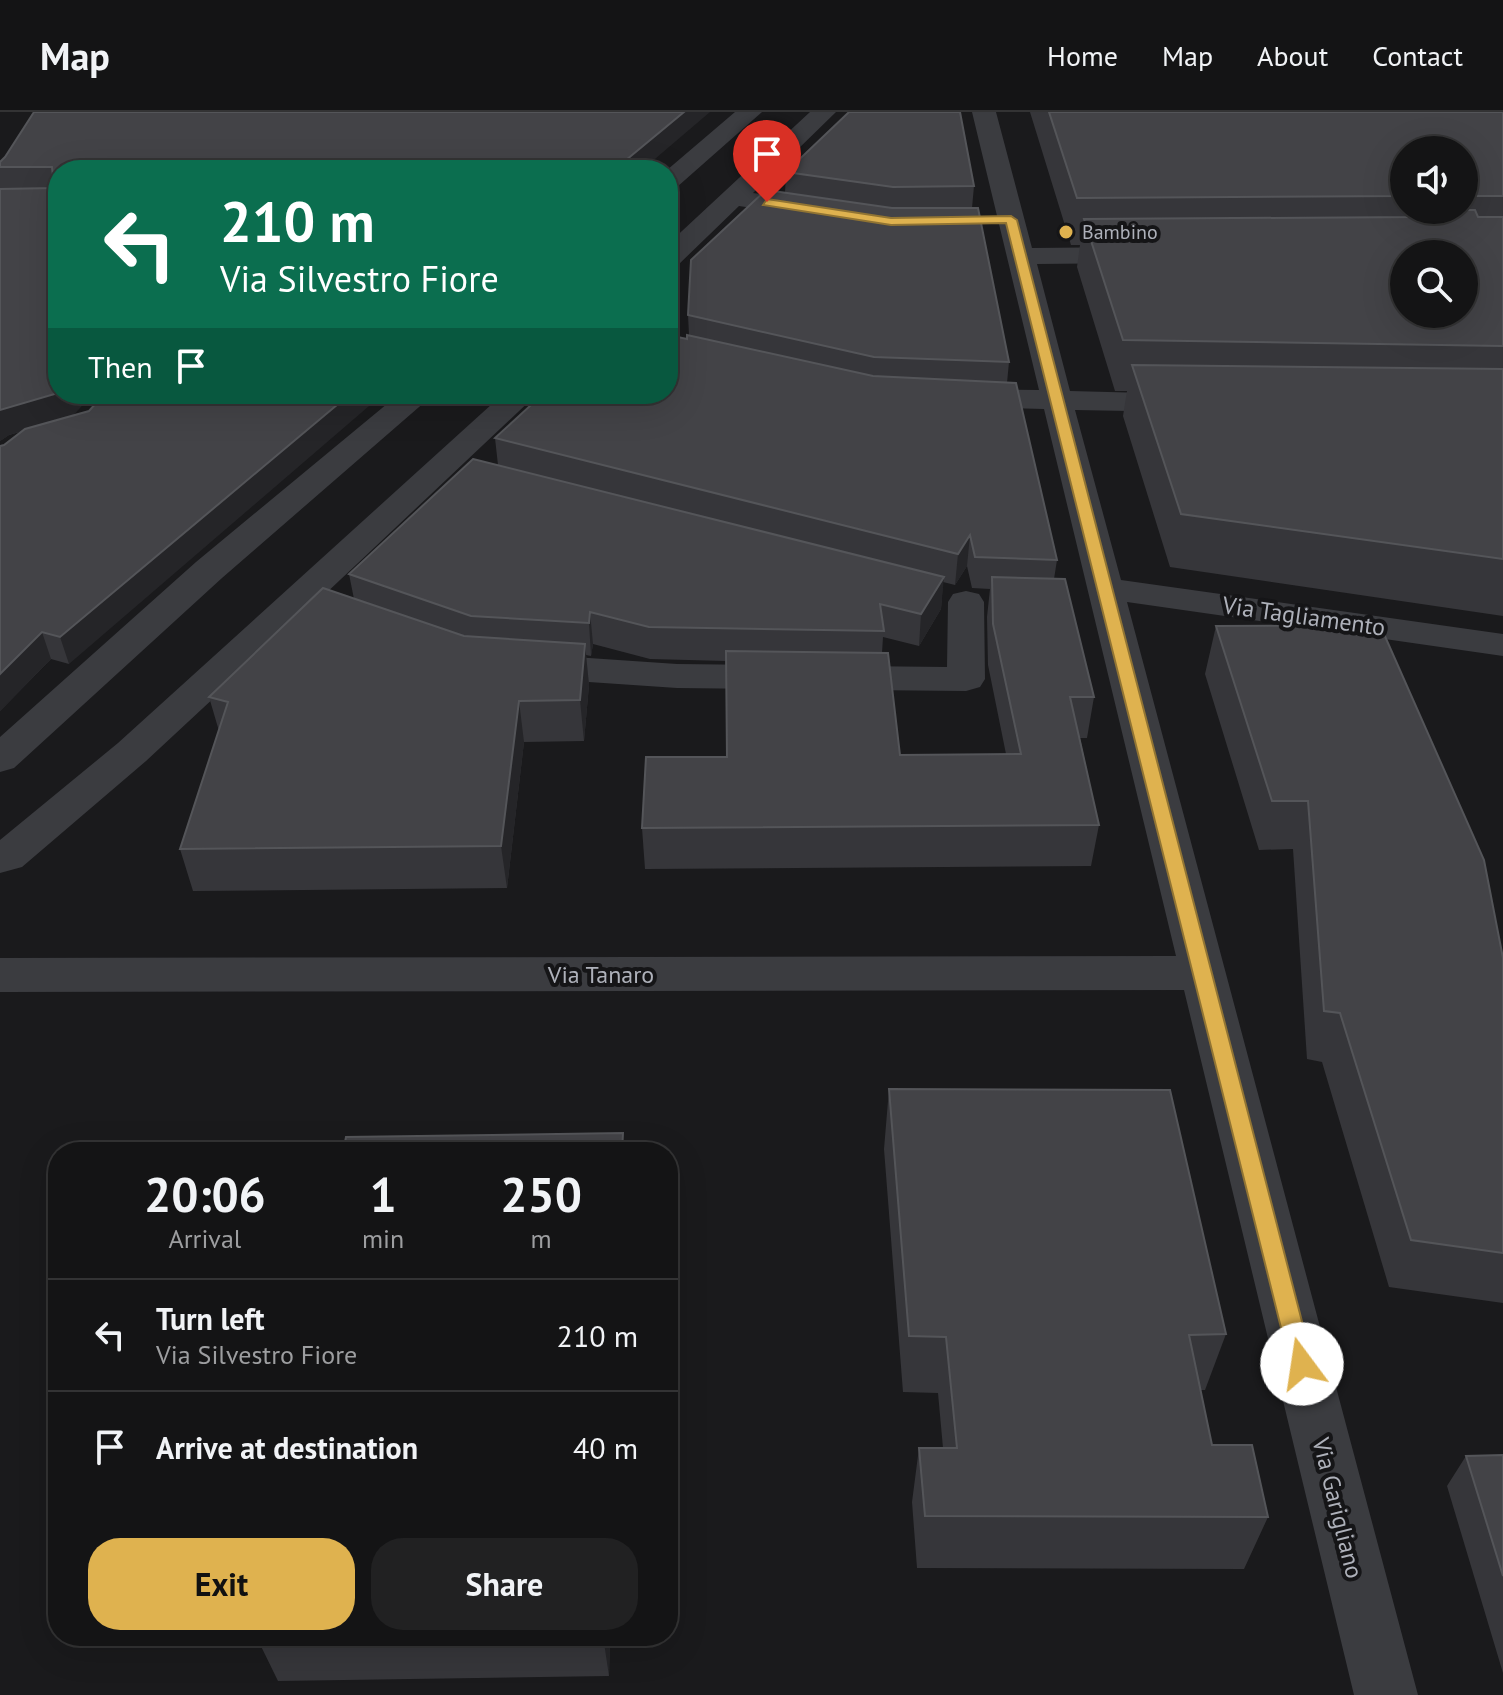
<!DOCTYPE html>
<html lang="en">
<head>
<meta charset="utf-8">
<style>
	body { margin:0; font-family:"PT Sans",sans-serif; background:#212122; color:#f1f3f6; height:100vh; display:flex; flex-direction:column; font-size:30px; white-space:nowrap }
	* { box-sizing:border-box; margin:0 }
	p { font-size:26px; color:#9d9ea0 }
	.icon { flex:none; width:44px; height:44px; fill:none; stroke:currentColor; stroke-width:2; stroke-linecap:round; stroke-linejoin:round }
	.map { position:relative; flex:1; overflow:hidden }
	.side { position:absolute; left:48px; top:1030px; width:630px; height:504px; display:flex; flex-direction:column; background:#141415; border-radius:32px; box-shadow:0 8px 32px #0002,0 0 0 2px #333334 }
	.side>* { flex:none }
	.banner { position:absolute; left:48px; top:48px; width:630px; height:244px; border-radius:32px; box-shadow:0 8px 32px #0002,0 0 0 2px #333334; background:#0b6e4f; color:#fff; overflow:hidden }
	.tools { position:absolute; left:1390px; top:24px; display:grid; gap:16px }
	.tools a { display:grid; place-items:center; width:88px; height:88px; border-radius:50%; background:#141415; box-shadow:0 8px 32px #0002,0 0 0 2px #333334; font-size:40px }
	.pin { position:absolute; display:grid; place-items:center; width:68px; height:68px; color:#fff; margin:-82px -34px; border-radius:50% 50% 50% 0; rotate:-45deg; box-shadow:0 0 8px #0007 }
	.pin .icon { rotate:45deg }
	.me { position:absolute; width:88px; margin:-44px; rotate:346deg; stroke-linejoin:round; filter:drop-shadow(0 0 6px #0008) }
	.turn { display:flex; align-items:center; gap:28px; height:168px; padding:0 40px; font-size:36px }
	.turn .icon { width:104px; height:104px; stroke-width:2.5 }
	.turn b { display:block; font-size:56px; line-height:68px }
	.then { display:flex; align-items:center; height:76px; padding:0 40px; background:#0003; gap:16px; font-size:30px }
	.eta { display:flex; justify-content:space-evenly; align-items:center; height:136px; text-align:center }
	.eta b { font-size:48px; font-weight:800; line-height:56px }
	.action { display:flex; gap:16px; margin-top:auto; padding:16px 40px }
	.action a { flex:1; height:92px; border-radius:32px; background:#dfb24f; color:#111; font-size:32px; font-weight:800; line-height:92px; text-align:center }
	.action a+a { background:#212122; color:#f1f3f6 }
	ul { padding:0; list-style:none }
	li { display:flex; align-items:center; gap:24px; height:112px; padding:0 40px; border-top:2px solid #333334 }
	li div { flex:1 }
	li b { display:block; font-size:30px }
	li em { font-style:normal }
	header { display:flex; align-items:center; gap:48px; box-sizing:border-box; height:112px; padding:0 40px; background:#141415; border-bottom:2px solid #333334 }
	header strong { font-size:38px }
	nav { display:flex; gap:44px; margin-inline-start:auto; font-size:28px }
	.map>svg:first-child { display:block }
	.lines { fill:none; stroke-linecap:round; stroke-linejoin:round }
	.minor { fill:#3b3c40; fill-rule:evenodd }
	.wall { fill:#36363a; fill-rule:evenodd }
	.shaded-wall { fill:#252528 }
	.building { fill:#434347; stroke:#545559; stroke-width:2; fill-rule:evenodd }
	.route { fill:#dfb24f; stroke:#917433; stroke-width:2 }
	.poi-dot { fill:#dfb24f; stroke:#151517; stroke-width:3 }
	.labels { text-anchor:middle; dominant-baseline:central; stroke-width:8; stroke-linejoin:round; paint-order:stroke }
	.far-poi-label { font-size:20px; fill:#aeb1ba; stroke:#151517; text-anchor:start }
	.street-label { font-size:24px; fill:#aeb1ba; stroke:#151517 }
</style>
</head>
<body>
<header>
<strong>Map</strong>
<nav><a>Home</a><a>Map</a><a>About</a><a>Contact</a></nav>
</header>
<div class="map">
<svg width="1503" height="1583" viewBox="0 0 1503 1583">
	<rect width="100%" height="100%" fill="#1a1a1c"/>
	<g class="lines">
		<path class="minor" d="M735,0H762L677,75L668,78L667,58Z
			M810,0H836L753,81L822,91L826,97L822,103L813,105L739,94L678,153L668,155V132Z
			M972,0H996L1032,136L1137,135L1147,137L1151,143L1147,149L1137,151L1037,152L1070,279L1185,282L1196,284L1201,291L1196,298L1185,300L1075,298L1121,468L1503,522V544L1127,490L1418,1583H1354L1184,878L0,880V846L1176,844L1044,297L962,295L951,293L946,286L951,279L962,277L1039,278Z
			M399,282H434L222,466L14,656L0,660V625L196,450Z
			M503,282H537L322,485L377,504L382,512L377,520L364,523L303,503L146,649L22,755L0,761V728L118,631Z
			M966,479L979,482L984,490L985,567L980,575L966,579L677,576L530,566L517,562L511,554L517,546L530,542L677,552L947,555L948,490L953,482Z"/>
	</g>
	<path class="wall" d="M34,0L58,58V282H93L73,303L69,552L51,547L0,599V334L4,333L23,319L9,323L0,329V50L5,45Z
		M1030,0H1503V504L1170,455L1123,304L1127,279H1115L1077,155L1080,133H1071ZM1404,38H1464V98H1404Z
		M786,60L974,74L972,96L1009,250L1007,271L1057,448L1054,467L1094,585L1087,626H1080L1099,713L1091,754L645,757L642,716L727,645L726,549L650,547L593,532L591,544L586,543L589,573L584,629L524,630L507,776L193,779L180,737L219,619L209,585L354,487L349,462L498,353L495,326L687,227L689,223L688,203L785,81ZM967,454L972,476L990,477L987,505L988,553L1006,642L900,643L882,541L883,525L919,534L941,497L943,470L955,473Z
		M1216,514L1503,846V1191L1389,1175L1322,950L1307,947L1293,737L1259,738L1205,562Z
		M889,977L1226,1222L1205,1278H1200L1212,1333L1268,1405L1244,1457L917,1456L912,1390L919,1336H943L938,1281L903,1280L884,1037Z
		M1503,1343V1561L1447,1374L1466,1344Z
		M256,1524H610L609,1564L278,1569Z"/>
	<path class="shaded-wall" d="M684,0H710L642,58H614Z
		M58,281L93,282L72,304L9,323L0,329V298Z
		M350,282H383L69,552L60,525Z
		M970,423L967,454L955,473L958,442Z
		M944,465L941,497L919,534L921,502Z
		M590,500L593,532L591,544L589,511Z
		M42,520L51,547L0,599V562Z
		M585,532L589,573L584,629L580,588Z
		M519,589L524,630L507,776L501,734Z
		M603,1524H610L609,1564Z"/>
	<path class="building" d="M34,0H684L614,58H58V281L0,298V77L54,76L52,55H0V50L5,45Z
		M849,0H960L974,74L893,75L786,60Z
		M1049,0H1503V84H1464V38H1404V84L1077,86Z
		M766,78L892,96H978L1009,250L874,245L688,203L691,148Z
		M1420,98H1475L1478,105H1503V234L1123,228L1084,107L1417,105ZM1404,142H1464V202H1404Z
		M668,223L687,227V223L873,264L1016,271L1057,448L975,445L970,423L958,442L495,326L543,282H668Z
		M1132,253L1503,257V447L1181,402Z
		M104,282H350L60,525L42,520L0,562V334L4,333L25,317L89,299Z
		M473,347L944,465L921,502L880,492L884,519L649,515L590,500L589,511L471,504L349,462Z
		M992,465L1065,467L1094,585H1070L1099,713L642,716L646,645H727L726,539L888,541L900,643L1021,642L993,512Z
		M323,476L464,524L585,532L580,588L519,589L501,734L180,737L228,590L209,585Z
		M1380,513L1484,748L1503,846V1141L1411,1128L1340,901L1324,899L1308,689H1272L1216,514Z
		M889,977L1170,978L1226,1222L1189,1223L1212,1333H1252L1268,1405L925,1404L919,1336H957L946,1225L909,1224Z
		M623,1021L622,1040H343L346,1025Z
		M1503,1343V1464L1466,1344Z"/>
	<path class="route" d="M767,87L891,106L1011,104L1017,108L1313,1252L1310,1259L1302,1262L1293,1259L1290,1252L1006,111L891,113L763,93Z"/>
	<circle class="poi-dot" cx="1066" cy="120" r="8"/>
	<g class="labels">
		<g class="far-poi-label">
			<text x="1082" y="120">Bambino</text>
		</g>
		<g class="street-label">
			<text transform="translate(1304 504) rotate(8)">Via Tagliamento</text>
			<text x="601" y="862">Via Tanaro</text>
			<text transform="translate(1338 1396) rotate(76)">Via Garigliano</text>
		</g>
	</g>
</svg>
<div class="tools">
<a><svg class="icon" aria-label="sound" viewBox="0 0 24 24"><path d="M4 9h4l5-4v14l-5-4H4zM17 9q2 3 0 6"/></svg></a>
<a><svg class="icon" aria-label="search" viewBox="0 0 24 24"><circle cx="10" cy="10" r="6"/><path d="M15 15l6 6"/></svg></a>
</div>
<div class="pin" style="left:767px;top:90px;background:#d93025"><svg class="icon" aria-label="arrive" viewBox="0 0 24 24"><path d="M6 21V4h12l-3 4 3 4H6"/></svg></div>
<svg class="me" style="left:1302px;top:1252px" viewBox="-20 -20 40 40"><circle r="19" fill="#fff"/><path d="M0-13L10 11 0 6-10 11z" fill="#dfb24f"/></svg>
<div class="banner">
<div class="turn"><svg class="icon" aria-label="left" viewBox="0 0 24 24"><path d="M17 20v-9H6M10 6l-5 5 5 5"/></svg><div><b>210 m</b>Via Silvestro Fiore</div></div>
<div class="then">Then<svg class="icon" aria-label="arrive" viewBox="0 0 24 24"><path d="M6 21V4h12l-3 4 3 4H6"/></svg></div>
</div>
<section class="side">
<div class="eta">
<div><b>20:06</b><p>Arrival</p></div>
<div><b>1</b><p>min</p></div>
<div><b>250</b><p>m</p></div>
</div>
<ul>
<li><svg class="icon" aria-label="left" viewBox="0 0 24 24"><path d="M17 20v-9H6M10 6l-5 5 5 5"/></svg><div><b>Turn left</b><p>Via Silvestro Fiore</p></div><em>210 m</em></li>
<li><svg class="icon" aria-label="arrive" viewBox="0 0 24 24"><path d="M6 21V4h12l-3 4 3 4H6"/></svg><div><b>Arrive at destination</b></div><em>40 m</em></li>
</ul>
<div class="action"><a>Exit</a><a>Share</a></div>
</section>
</div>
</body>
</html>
